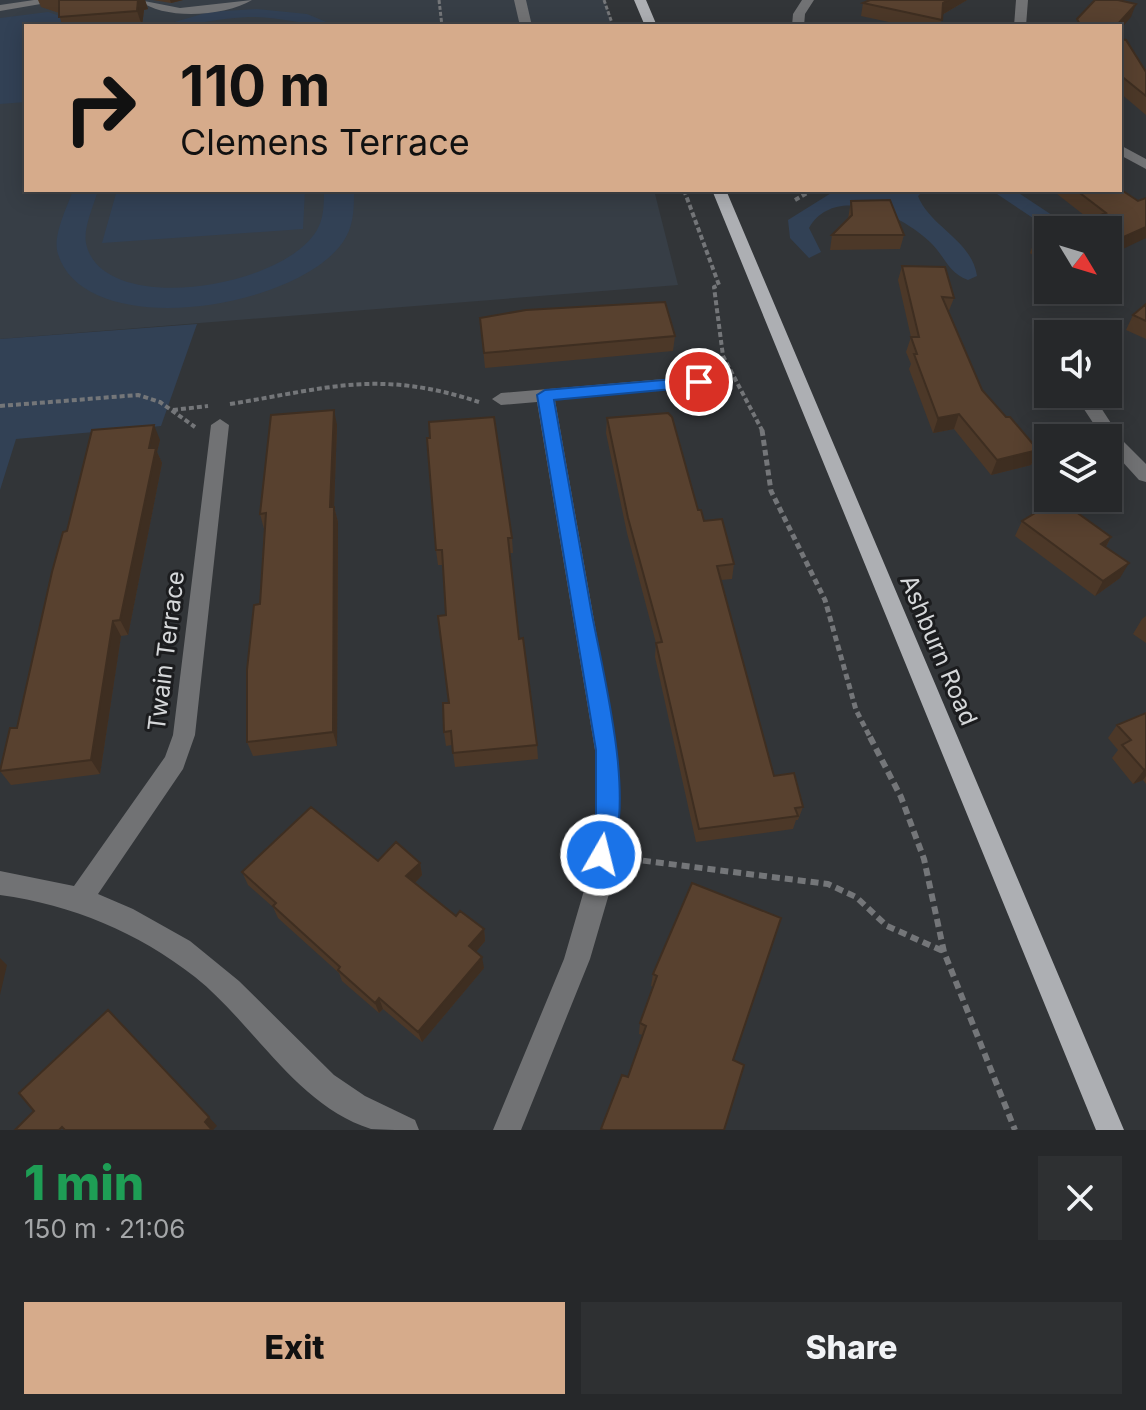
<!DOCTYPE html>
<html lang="en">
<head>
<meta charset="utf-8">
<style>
	body { margin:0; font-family:Inter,sans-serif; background:#2e3032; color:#f1f3f6; height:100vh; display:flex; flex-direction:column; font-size:30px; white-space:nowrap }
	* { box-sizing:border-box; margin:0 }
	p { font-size:26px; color:#a4a6a8 }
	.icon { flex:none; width:44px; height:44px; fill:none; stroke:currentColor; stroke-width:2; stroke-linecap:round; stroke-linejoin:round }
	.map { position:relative; height:1130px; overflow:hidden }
	.panel { display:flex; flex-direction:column; background:#26282a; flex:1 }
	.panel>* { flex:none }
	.top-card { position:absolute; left:24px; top:24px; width:1098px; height:168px; border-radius:0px; box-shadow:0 4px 20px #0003,0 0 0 2px #424447; background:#d6ab8b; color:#111; overflow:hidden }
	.needle { width:52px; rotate:128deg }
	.tools { position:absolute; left:1034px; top:216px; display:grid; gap:16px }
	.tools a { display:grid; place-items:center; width:88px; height:88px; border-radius:0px; background:#26282a; box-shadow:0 4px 20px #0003,0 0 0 2px #424447; font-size:40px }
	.pin { position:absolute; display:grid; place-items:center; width:68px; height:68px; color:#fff; margin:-34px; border:4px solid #fff; border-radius:50%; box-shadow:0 2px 8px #0007 }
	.me { position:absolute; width:88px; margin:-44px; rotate:8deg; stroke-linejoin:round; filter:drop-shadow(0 0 6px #0008) }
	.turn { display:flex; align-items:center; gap:28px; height:168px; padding:0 24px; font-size:36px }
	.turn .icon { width:104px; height:104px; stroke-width:2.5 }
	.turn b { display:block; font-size:56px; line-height:68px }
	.round { display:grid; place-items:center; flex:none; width:84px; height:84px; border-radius:0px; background:#2e3032 }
	.overview { display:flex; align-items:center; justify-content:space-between; height:136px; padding:0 24px }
	h1 { font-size:48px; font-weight:800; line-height:60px; color:#1e9e55 }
	.button { display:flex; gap:16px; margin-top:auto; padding:16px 24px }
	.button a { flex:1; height:92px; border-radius:0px; background:#d6ab8b; color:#111; font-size:32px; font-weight:800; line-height:92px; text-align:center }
	.button a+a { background:#2e3032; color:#f1f3f6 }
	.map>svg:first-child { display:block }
	.built { fill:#373e46 }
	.green { fill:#324155 }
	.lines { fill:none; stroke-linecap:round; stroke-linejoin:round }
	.path-far3 { stroke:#747679; stroke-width:3; stroke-dasharray:4 2; stroke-linecap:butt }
	.path-far2 { stroke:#747679; stroke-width:4; stroke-dasharray:5 3; stroke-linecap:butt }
	.path-far1 { stroke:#747679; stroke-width:5; stroke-dasharray:6 4; stroke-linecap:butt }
	.path { stroke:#747679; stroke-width:6; stroke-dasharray:8 5; stroke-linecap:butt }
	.minor { fill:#717274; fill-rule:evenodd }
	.major { fill:#adafb3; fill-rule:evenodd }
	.wall { fill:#4c3828 }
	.shaded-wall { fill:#3e2e21 }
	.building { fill:#58412f; stroke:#3e2e21; stroke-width:2 }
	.route { fill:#1a73e8; stroke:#114b97; stroke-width:2 }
	.labels { text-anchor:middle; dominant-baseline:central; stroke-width:6; stroke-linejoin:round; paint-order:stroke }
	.street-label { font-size:24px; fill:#d5d7d9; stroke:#1b1c1e }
</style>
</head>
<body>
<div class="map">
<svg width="1146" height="1130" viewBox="0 0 1146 1130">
	<rect width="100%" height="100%" fill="#323538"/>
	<path class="built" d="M0,0H605L612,26H26V190H654L678,285L0,339Z"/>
	<path class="green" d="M257,9L307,14L336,26C306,26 279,16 249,17C219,18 191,26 161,26L209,12Z
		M48,12L63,17L61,26H26V102L0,104V18Z
		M73,190H98C94,205 83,228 86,243C101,319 291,288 319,226C324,215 324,202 324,190H354C354,206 354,223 346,237C307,308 86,345 58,254C52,236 67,208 73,190Z
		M117,190H305L303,229L102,243Z
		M836,190H924L918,196C930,227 972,240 977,276L968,280C947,272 945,256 930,242C902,215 835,183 809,228L821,252L809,258L790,238L788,220Z
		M991,190H1014L1061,221L1104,212L1087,230H1051Z
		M197,324L161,426L16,439L0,490V339Z"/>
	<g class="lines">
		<path class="path-far3" d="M439,0L442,26
			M604,0L613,26"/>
		<path class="path-far2" d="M684,190L719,285L714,287L723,356L763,432
			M795,200L812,190
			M230,404C330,388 378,369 479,402
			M0,406L138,395L160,402L195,427
			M173,410L208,406"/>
		<path class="path-far1" d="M762,430L771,491L825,600L856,710L871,739"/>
		<path class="path" d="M870,737L901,797L924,859L944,952L1015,1130
			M630,859L828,884L856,897L887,926L943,951"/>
		<path class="minor" d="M34,0H64L0,11V5Z
			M139,0L180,8L252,0C226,16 164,21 139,0Z
			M514,0H526L532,26H520Z
			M802,0H814L805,14L804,26H792L793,14Z
			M1016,0H1028L1026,26H1014Z
			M1120,145L1146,159V169L1120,155Z
			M699,376L708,382L705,386L555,400L617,750L619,816L611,887L590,959L521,1130H493L564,959L585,887L595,816V750L537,402L501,405L492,399L501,393Z
			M1074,394H1092L1122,440L1146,464V482L1139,480L1110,448L1108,438H1103Z
			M220,419L229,425L195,735L183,769L98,894L133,909L190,941L239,981L334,1075L365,1096L415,1120L419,1130C405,1130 385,1130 371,1129C296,1105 254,1024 195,977C137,932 73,905 0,895V871L74,886L165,757L173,735L211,425Z"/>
		<path class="major" d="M634,0H646L657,26H645Z
			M712,190H726L1124,1130H1096Z"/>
	</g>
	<path class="wall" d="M38,0H145L148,9L144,10L142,26H62L59,13L41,7Z
		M153,0H183L171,3Z
		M870,0H967L942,15L940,26H907L861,16L863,3Z
		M1120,39L1146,72V115L1120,93Z
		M1052,190H1120L1108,256L1089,219Z
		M851,201L904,235L900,249L830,250L832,235L848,219Z
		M1048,234V275L1040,269L1043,263L1030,253L1035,239Z
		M902,266L954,298L948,313L982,390L1006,417L1038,450L1031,465L991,475L954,429L933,433L909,369L911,364L906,352L911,337L898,280Z
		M1146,304V339L1126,330L1133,315Z
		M480,318L675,336L673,351L485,368Z
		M607,418L698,510L734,564L732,579L721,580L774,776L803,807L798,820H796L793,829L696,842L655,657L656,643L627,533L606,433Z
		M337,425L334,507L338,522L337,746L253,756L247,742L260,604L264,529L260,514Z
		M160,440L157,452L162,463L128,635L121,636L100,774L11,785L0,771L17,728L67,531Z
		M1022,521L1111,537L1106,547L1120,578L1095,596L1015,536Z
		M512,538L513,553H510L519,639L537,745L538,759L455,767L452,745L446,746L444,732L449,703L443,565H438L436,550Z
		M1146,616V643L1133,634L1142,619Z
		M1146,713V784L1143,780L1133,784L1112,758L1118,750L1108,738L1117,725Z
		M378,861L420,863L422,875L415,883L456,916L484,929L485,941L476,952L484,968L422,1042L383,1009L379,1013L342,981L339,973L278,918L273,907L248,885L242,872Z
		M692,883L733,1060L724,1130H601L622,1075L628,1077L643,1035L639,1034L640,1023L653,987L651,986L653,974Z"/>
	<path class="shaded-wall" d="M138,0H145L148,9L144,10L142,26L137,11Z
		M170,0H183L171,3Z
		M948,0H967L940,16L943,3Z
		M1136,4L1131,17L1120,30V26H1116Z
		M1146,227V238L1108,256V244Z
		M1117,266L1111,281L1108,282V270Z
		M1078,290H1088L1076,295Z
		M334,410L337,425L334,507L338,522L337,746L333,732L330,507Z
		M959,414L954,429L933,433L938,418Z
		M154,425L160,440L157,452L162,463L128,635L120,620Z
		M1038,450L1031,465L991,475L997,460Z
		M1111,537L1103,552L1101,544Z
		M1129,563L1120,578L1095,596L1103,581Z
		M113,621L121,636L100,774L91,760Z
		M1146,769V776L1143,780L1133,784L1144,770Z
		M420,863L422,875L410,888L406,876Z
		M484,929L485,941L471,958L469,946Z
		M482,957L484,968L422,1042L418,1032Z
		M0,958L7,965L0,995Z
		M379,998L383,1009L379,1013L375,1003Z
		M209,1117L217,1126L213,1130L205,1122Z"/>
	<path class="building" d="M59,0H138L137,11L59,17Z
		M870,0H948L943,3L942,20L863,3Z
		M1095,0H1118L1136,4L1116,26H1081L1077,19Z
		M1120,39L1126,40L1146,72V96L1120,75Z
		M1120,189L1138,201L1146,198V227L1108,244V230H1059L1106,213L1076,190H1120Z
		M890,200L904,235H832L852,215L851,201Z
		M1048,234V248L1035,239Z
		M1108,260L1117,266L1108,270Z
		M902,266L945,267L954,298L942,297L982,390L1006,417H1010L1038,450L997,460L959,414L938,418L914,354H917L911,337H919Z
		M665,302L675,336L484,353L480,318L526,310Z
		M1146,304V321L1133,315Z
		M334,410L330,507H334L333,732L247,742V670L254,605L260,604L266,513L260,514L271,415Z
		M668,413L672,417L698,510H701L704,521L722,519L734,564L717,566L774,776L794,773L803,807L795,808L798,816L699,829L656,643L662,642L628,518L607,418Z
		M494,417L512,538H508L519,639L523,638L537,745L453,753L451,731L444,732L443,703H449L438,616L446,615L442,550H436L427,438H430L429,422Z
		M154,425L149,448H156L120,620L113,621L91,760L0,771L10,728H17L52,572L63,532L67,531L92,430Z
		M1058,499L1111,537L1101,544L1129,563L1103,581L1022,521Z
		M1146,713V769L1144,770L1122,745L1131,740L1117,725Z
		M311,807L378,861L396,842L420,863L406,876L456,916L460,911L484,929L469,946L482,957L418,1032L379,998L375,1003L338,970L340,967L273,906L276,903L242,872Z
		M692,883L781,918L733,1060L744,1065L724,1130H604L601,1129L622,1075L628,1077L646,1026L640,1023L657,976L653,974Z
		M108,1010L209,1117L205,1122L212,1130H65L62,1127L59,1130H15L34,1111L19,1093Z"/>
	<path class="route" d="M699,377L705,379V386L554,400C566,470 579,539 591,609C603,675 637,801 609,862L601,865L593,862L590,855L596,816V750L537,395L545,390Z"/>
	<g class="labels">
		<g class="street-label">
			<text transform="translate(939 650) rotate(67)">Ashburn Road</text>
			<text transform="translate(166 651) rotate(-83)">Twain Terrace</text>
		</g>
	</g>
</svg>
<div class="tools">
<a><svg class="needle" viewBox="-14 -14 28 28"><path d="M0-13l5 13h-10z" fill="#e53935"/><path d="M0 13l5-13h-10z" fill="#a4a6a8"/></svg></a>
<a><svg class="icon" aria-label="sound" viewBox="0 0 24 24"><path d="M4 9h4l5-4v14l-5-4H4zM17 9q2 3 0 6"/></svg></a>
<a><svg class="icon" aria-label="layers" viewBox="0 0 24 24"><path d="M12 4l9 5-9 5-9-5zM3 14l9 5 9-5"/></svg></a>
</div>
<div class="pin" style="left:699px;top:382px;background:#d93025"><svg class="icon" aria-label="arrive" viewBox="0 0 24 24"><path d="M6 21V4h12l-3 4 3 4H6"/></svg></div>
<svg class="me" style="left:601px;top:855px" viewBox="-20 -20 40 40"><circle r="17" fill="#1a73e8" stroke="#fff" stroke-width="3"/><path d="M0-11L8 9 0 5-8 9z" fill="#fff"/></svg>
<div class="top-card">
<div class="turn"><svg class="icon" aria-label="right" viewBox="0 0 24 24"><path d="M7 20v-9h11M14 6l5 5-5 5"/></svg><div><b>110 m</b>Clemens Terrace</div></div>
</div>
</div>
<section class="panel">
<div class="overview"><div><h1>1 min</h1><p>150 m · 21:06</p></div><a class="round"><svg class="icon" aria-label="close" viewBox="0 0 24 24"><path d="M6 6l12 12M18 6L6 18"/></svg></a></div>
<div class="button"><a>Exit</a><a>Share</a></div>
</section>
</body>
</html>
